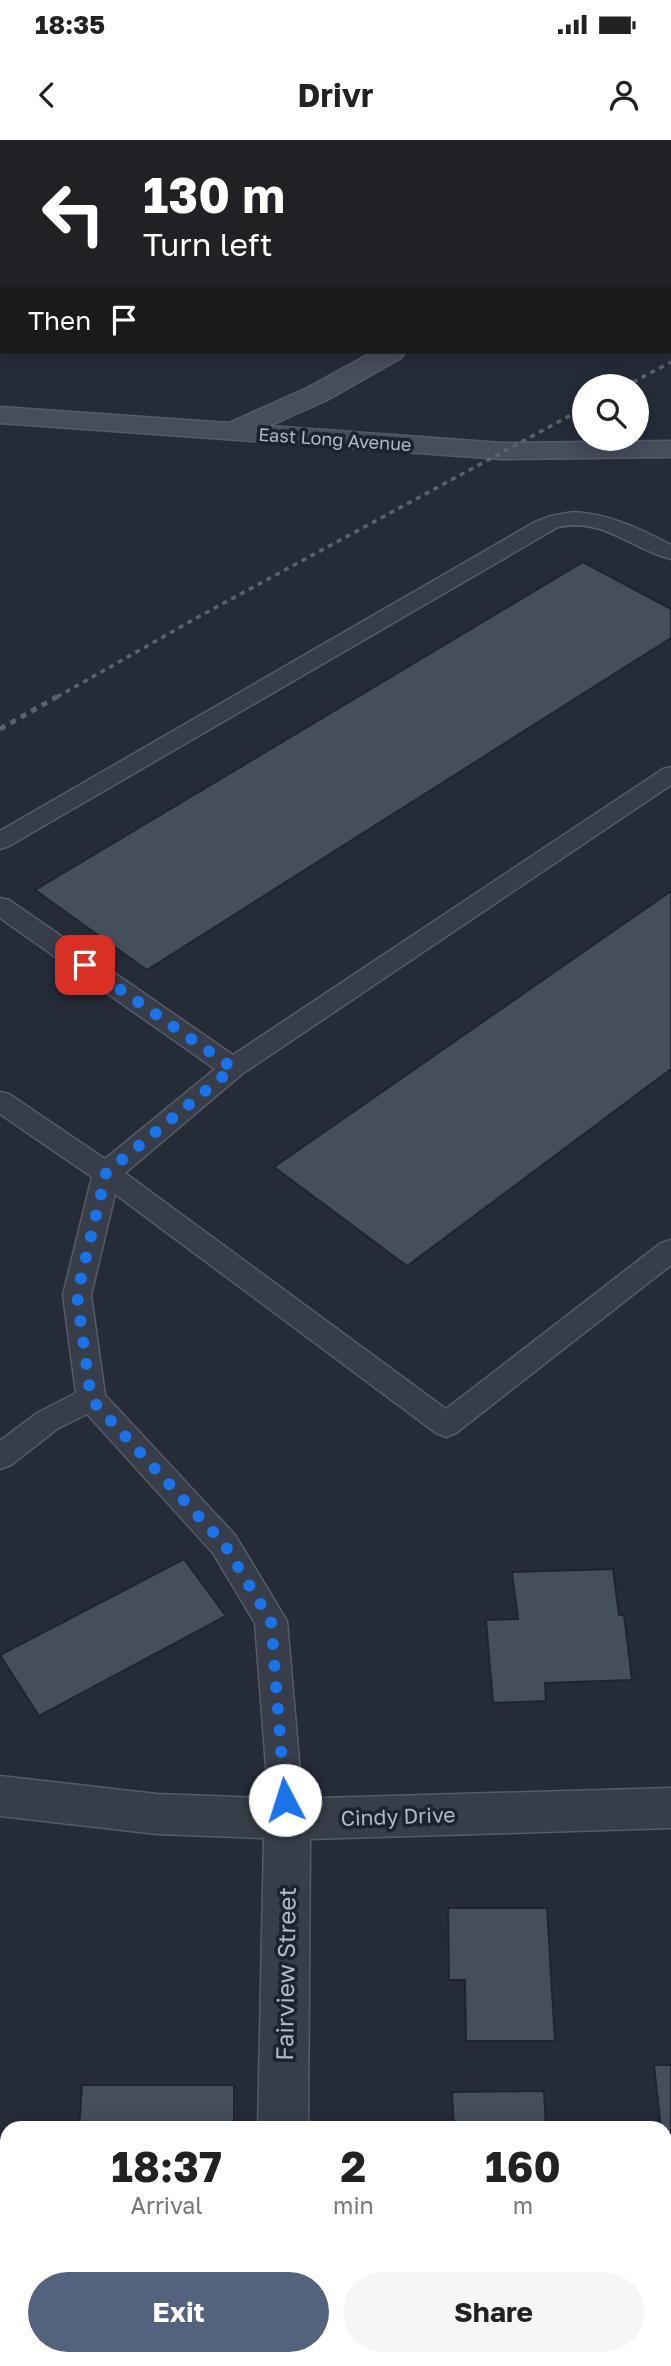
<!DOCTYPE html>
<html lang="en">
<head>
<meta charset="utf-8">
<style>
	body { margin:0; font-family:"Golos Text",sans-serif; background:#f6f6f6; color:#222; height:100vh; display:flex; flex-direction:column; font-size:26px; white-space:nowrap }
	* { box-sizing:border-box; margin:0 }
	p { font-size:23px; color:#767676 }
	.icon { flex:none; width:38px; height:38px; fill:none; stroke:currentColor; stroke-width:2; stroke-linecap:round; stroke-linejoin:round }
	.map { position:relative; flex:1; overflow:hidden }
	.panel { position:absolute; left:0px; top:1981px; width:672px; height:245px; display:flex; flex-direction:column; background:#fff; border-radius:21px 21px 0 0; box-shadow:0 4px 18px #0003 }
	.panel>* { flex:none }
	.top-card { position:absolute; left:0px; top:0px; width:672px; height:214px; box-shadow:0 4px 18px #0003; background:#202124; color:#fff; overflow:hidden }
	.buttons { position:absolute; left:572px; top:234px; display:grid; gap:14px }
	.buttons a { display:grid; place-items:center; width:77px; height:77px; border-radius:50%; background:#fff; box-shadow:0 4px 18px #0003; font-size:35px }
	.pin { position:absolute; display:grid; place-items:center; width:60px; height:60px; color:#fff; margin:-30px; border-radius:14px; box-shadow:0 4px 10px #0006 }
	.me { position:absolute; width:77px; margin:-38px; rotate:355deg; stroke-linejoin:round; filter:drop-shadow(0 0 5px #0008) }
	.turn { display:flex; align-items:center; gap:24px; height:147px; padding:0 28px; font-size:32px }
	.turn .icon { width:91px; height:91px; stroke-width:2.5 }
	.turn b { display:block; font-size:49px; line-height:60px }
	.then { display:flex; align-items:center; height:66px; padding:0 28px; background:#0003; gap:14px; font-size:26px }
	.eta { display:flex; justify-content:space-evenly; align-items:center; height:119px; text-align:center }
	.eta b { font-size:42px; font-weight:700; line-height:49px }
	.cta { display:flex; gap:14px; margin-top:auto; padding:14px 28px }
	.cta a { flex:1; height:80px; border-radius:42px; background:#53627d; color:#fff; font-size:28px; font-weight:700; line-height:80px; text-align:center }
	.cta a+a { background:#f6f6f6; color:#222 }
	.status { display:flex; justify-content:space-between; align-items:center; height:49px; padding:0 35px; background:#fff; direction:ltr }
	.status svg { height:19px; fill:currentColor }
	header { display:flex; justify-content:space-between; align-items:center; height:91px; padding:0 28px; background:#fff; font-size:32px; font-weight:700 }
	.map>svg:first-child { display:block }
	.building { fill:#454f5c; stroke:#1f252f; stroke-width:2 }
	.lines { fill:none; stroke-linecap:round; stroke-linejoin:round }
	.service-casing { stroke:#555c66; stroke-width:3 }
	.minor-casing { stroke:#555c66; stroke-width:3 }
	.secondary-casing { stroke:#555c66; stroke-width:3 }
	.service { fill:#373e49; fill-rule:evenodd }
	.minor { fill:#373e49; fill-rule:evenodd }
	.secondary { fill:#464d5b; fill-rule:evenodd }
	.rail-far1 { stroke:#5a626f; stroke-width:3.5; stroke-dasharray:5 5; stroke-linecap:butt }
	.rail { stroke:#5a626f; stroke-width:5; stroke-dasharray:6 6; stroke-linecap:butt }
	.route { stroke:#1a73e8; stroke-width:12; stroke-dasharray:0 21.6 }
	.labels { text-anchor:middle; dominant-baseline:central; stroke-width:7; stroke-linejoin:round; paint-order:stroke }
	.far-street-label { font-size:18px; fill:#b2b9c4; stroke:#1d232d }
	.street-label { font-size:21px; fill:#b2b9c4; stroke:#1d232d }
	.near-street-label { font-size:24px; fill:#b2b9c4; stroke:#1d232d }
</style>
</head>
<body>
<div class="status"><b>18:35</b><svg viewBox="0 0 49 12"><path d="M0 12V9h3v3zM5 12V6h3v6zM10 12V3h3v9zM15 12V0h3v12zM26 1h20v11H26zM47 4h2v5h-2z"/></svg></div>
<header><svg class="icon" aria-label="back" viewBox="0 0 24 24"><path d="M15 5l-7 7 7 7"/></svg>Drivr<svg class="icon" aria-label="person" viewBox="0 0 24 24"><circle cx="12" cy="8" r="4"/><path d="M4 21q1-7 8-7t8 7"/></svg></header>
<div class="map">
<svg width="671" height="2226" viewBox="0 0 671 2226">
	<rect width="100%" height="100%" fill="#242c38"/>
	<path class="building" d="M583,422L671,469V498L147,830L35,750Z
		M671,751V929L407,1126L274,1027Z
		M184,1419L226,1476L39,1576L0,1515Z
		M613,1429L619,1475H624L632,1540L545,1543L546,1561L493,1563L486,1480L518,1479L512,1432Z
		M448,1768H547L555,1901H466L465,1840H449Z
		M654,1925H671V2005H665V1988H661Z
		M82,1945H234V1988H79Z
		M544,1951L546,1988H454L452,1952Z
		M0,2182H7V2219H149V2226H0Z
		M461,2219H561L562,2226H461Z"/>
	<g class="lines">
		<g class="service-casing">
			<path id="service" d="M573,372C609,374 639,388 671,405V419C631,409 603,377 558,387L9,706L0,709V691L535,382L551,376Z
				M671,627V645L242,934L125,1033L446,1269L661,1103L671,1100V1125L456,1293L446,1297L436,1293L115,1054L91,1155L105,1255L235,1395L287,1481L304,1679L299,1689L287,1694L275,1689L270,1679L255,1483L213,1413L87,1274L57,1289L11,1325L0,1329V1301L37,1273L76,1253L63,1155L92,1037L0,974V952L9,954L105,1019L215,929L0,778V758L9,760L233,915L663,629Z"/>
		</g>
		<g class="minor-casing">
			<path id="minor" d="M0,1636L157,1654L287,1659L671,1648V1688L310,1699L308,1988H258L264,1698L157,1694L0,1676Z
				M255,2219H307L308,2226H254Z"/>
		</g>
		<g class="secondary-casing">
			<path id="secondary" d="M670,52H671V66H670Z
				M0,82H2L0,98Z
				M373,212H405L401,218L327,260L269,286L502,303L671,301V317L502,319L0,283V267L229,283L307,248Z"/>
		</g>
		<use href="#service" class="service"/>
		<use href="#minor" class="minor"/>
		<use href="#secondary" class="secondary"/>
		<path class="rail-far1" d="M624,247L671,222
			M57,557L200,476L584,268"/>
		<path class="rail" d="M0,589L60,555"/>
	</g>
	<g class="lines">
		<path class="route" d="M85,825L233,928L106,1033L77,1155L91,1259L224,1404L271,1481L285,1660"/>
	</g>
	<g class="labels">
		<g class="far-street-label">
			<text transform="translate(335 299) rotate(4)">East Long Avenue</text>
		</g>
		<g class="street-label">
			<text transform="translate(398 1676) rotate(-2)">Cindy Drive</text>
		</g>
		<g class="near-street-label">
			<text transform="translate(285 1834) rotate(-89)">Fairview Street</text>
		</g>
	</g>
</svg>
<div class="buttons">
<a><svg class="icon" aria-label="search" viewBox="0 0 24 24"><circle cx="10" cy="10" r="6"/><path d="M15 15l6 6"/></svg></a>
</div>
<div class="pin" style="left:85px;top:825px;background:#d93025"><svg class="icon" aria-label="arrive" viewBox="0 0 24 24"><path d="M6 21V4h12l-3 4 3 4H6"/></svg></div>
<svg class="me" style="left:285px;top:1660px" viewBox="-20 -20 40 40"><circle r="19" fill="#fff"/><path d="M0-13L10 11 0 6-10 11z" fill="#1a73e8"/></svg>
<div class="top-card">
<div class="turn"><svg class="icon" aria-label="left" viewBox="0 0 24 24"><path d="M17 20v-9H6M10 6l-5 5 5 5"/></svg><div><b>130 m</b>Turn left</div></div>
<div class="then">Then<svg class="icon" aria-label="arrive" viewBox="0 0 24 24"><path d="M6 21V4h12l-3 4 3 4H6"/></svg></div>
</div>
<section class="panel">
<div class="eta">
<div><b>18:37</b><p>Arrival</p></div>
<div><b>2</b><p>min</p></div>
<div><b>160</b><p>m</p></div>
</div>
<div class="cta"><a>Exit</a><a>Share</a></div>
</section>
</div>
</body>
</html>
